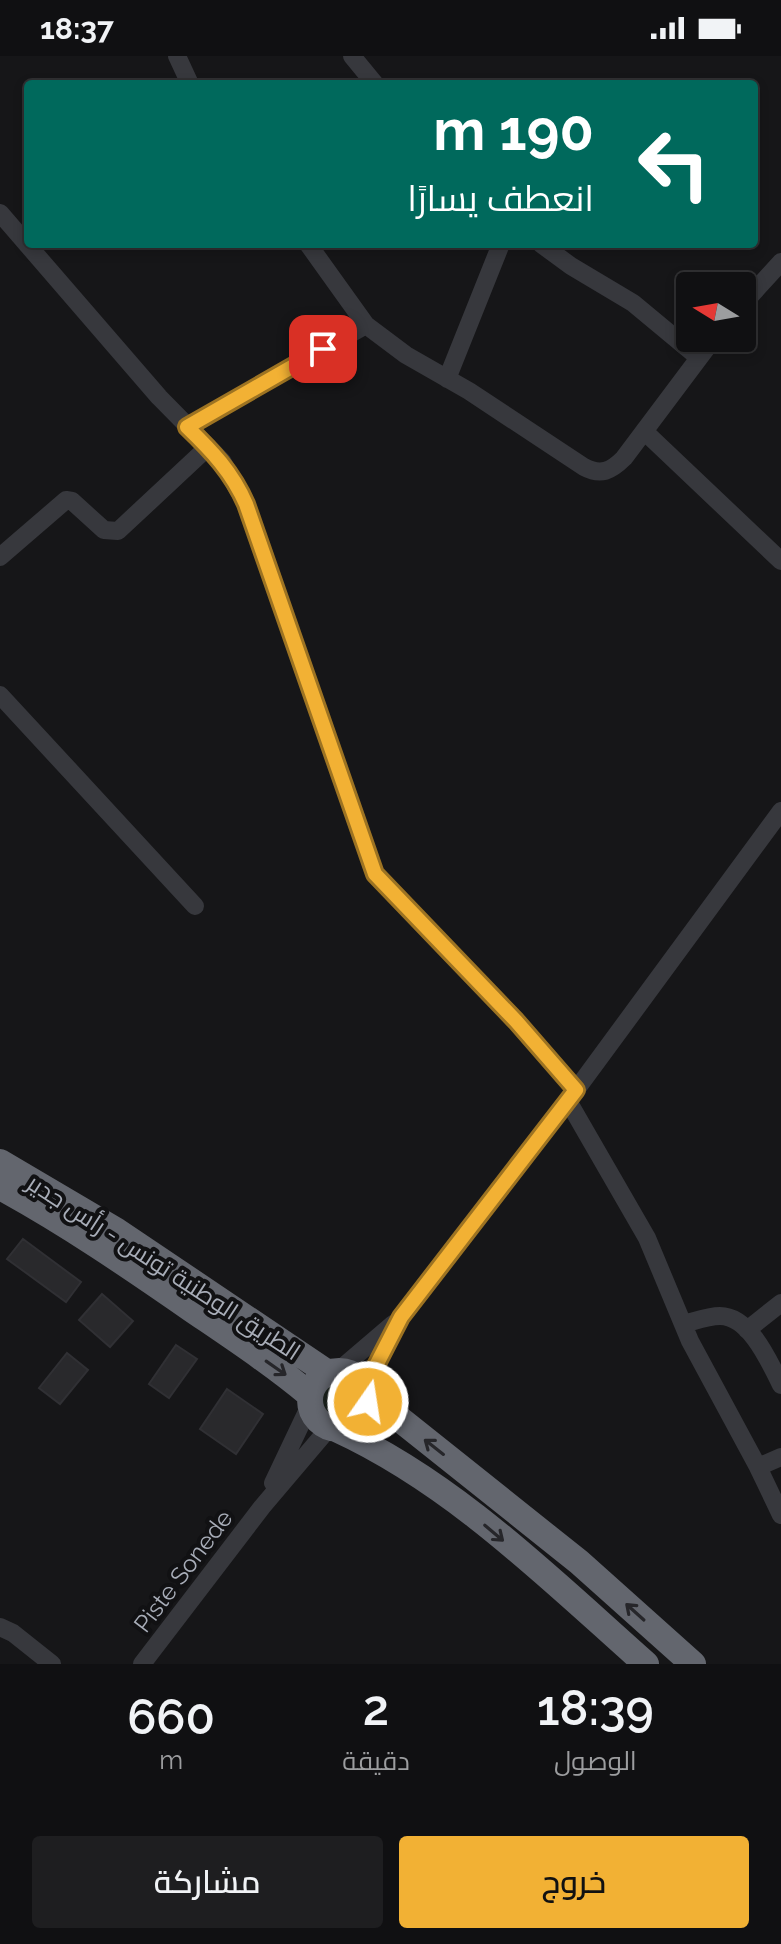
<!DOCTYPE html>
<html lang="ar">
<head>
<meta charset="utf-8">
<style>
	body { margin:0; font-family:Raleway,Cairo,sans-serif; background:#1e1e20; color:#f1f3f6; direction:rtl; height:100vh; display:flex; flex-direction:column; font-size:30px; white-space:nowrap }
	* { box-sizing:border-box; margin:0 }
	p { font-size:26px; color:#9c9d9f }
	.icon { flex:none; width:44px; height:44px; fill:none; stroke:currentColor; stroke-width:2; stroke-linecap:round; stroke-linejoin:round }
	.map { position:relative; height:1608px; overflow:hidden; direction:ltr }
	.panel { display:flex; flex-direction:column; background:#101012; flex:1 }
	.panel>* { flex:none }
	.banner { position:absolute; left:24px; top:24px; width:734px; height:168px; border-radius:8px; box-shadow:0 4px 12px #0003,0 0 0 2px #303032; direction:rtl; background:#00695c; color:#fff; overflow:hidden }
	.needle { width:52px; rotate:281deg }
	.fabs { position:absolute; left:676px; top:216px; display:grid; gap:16px }
	.fabs a { display:grid; place-items:center; width:80px; height:80px; border-radius:8px; background:#101012; box-shadow:0 4px 12px #0003,0 0 0 2px #303032; font-size:40px }
	.pin { position:absolute; display:grid; place-items:center; width:68px; height:68px; color:#fff; margin:-34px; border-radius:16px; box-shadow:0 4px 12px #0006 }
	.me { position:absolute; width:88px; margin:-44px; rotate:13deg; stroke-linejoin:round; filter:drop-shadow(0 0 6px #0008) }
	.turn { display:flex; align-items:center; gap:28px; height:168px; padding:0 32px; font-size:36px }
	.turn .icon { width:104px; height:104px; stroke-width:2.5 }
	.turn b { display:block; font-size:56px; line-height:68px }
	.eta { display:flex; justify-content:space-evenly; align-items:center; height:136px; text-align:center }
	.eta b { font-size:48px; font-weight:600; line-height:56px }
	.button { display:flex; gap:16px; margin-top:auto; padding:16px 32px }
	.button a { flex:1; height:92px; border-radius:8px; background:#f2b134; color:#111; font-size:32px; font-weight:600; line-height:92px; text-align:center }
	.button a+a { background:#1e1e20; color:#f1f3f6 }
	.status { display:flex; justify-content:space-between; align-items:center; height:56px; padding:0 40px; background:#101012; direction:ltr }
	.status svg { height:22px; fill:currentColor }
	.map>svg:first-child { display:block }
	.green { fill:#1c231d }
	.building { fill:#29292c; stroke:#303034; stroke-width:2 }
	.lines { fill:none; stroke-linecap:round; stroke-linejoin:round }
	.minor { stroke:#37383d; stroke-width:18 }
	.highway { stroke:#63666e; stroke-width:26 }
	.oneway { stroke:#26262a }
	.route-casing { stroke:#9d7322; stroke-width:20 }
	.route { stroke:#f2b134; stroke-width:14 }
	.labels { text-anchor:middle; dominant-baseline:central; stroke-width:8; stroke-linejoin:round; paint-order:stroke }
	.street-label { font-size:24px; fill:#a8adb8; stroke:#111113 }
</style>
</head>
<body>
<div class="status"><b>18:37</b><svg viewBox="0 0 49 12"><path d="M0 12V9h3v3zM5 12V6h3v6zM10 12V3h3v9zM15 12V0h3v12zM26 1h20v11H26zM47 4h2v5h-2z"/></svg></div>
<div class="map">
<svg width="781" height="1608" viewBox="0 0 781 1608">
	<rect width="100%" height="100%" fill="#161618"/>
	<path class="green" d="M319 1345a20 20 0 1 1 40 0a20 20 0 1 1-40 0Z"/>
	<path class="building" d="M23,1183L81,1226L66,1246L7,1203Z
		M102,1238L133,1265L110,1291L79,1264Z
		M176,1289L197,1303L169,1342L149,1328Z
		M67,1297L88,1314L60,1348L39,1332Z
		M227,1333L263,1358L236,1398L200,1373Z"/>
	<g class="lines">
		<path class="minor" d="M177,0L190,28
			M352,0L375,28
			M0,157L159,341L222,405L246,448L375,818L516,965L576,1034
			M308,188L366,269
			M541,188L571,210L633,247L698,301
			M742,249L781,206
			M447,323L501,188
			M187,371L366,269L406,299L469,335L584,411C601,420 611,415 624,402L714,282
			M644,375L781,505
			M0,501L66,444L72,445L104,474L118,475L208,391
			M0,639L195,850
			M568,1045L647,1182L690,1285L758,1411L781,1459
			M683,1268C695,1265 708,1260 720,1260C750,1260 770,1307 781,1329
			M747,1274L781,1247
			M338,1315L393,1268
			M365,1331L401,1261L576,1034L781,755
			M758,1411L781,1401
			M273,1427L310,1349
			M0,1571L13,1577L52,1608
			M142,1608L262,1451L329,1372"/>
		<path class="highway" d="M0,1106L117,1175L328,1317
			M0,1131C66,1167 129,1210 191,1253C232,1281 273,1308 310,1339
			M310 1344a29 29 0 1 1 58 0a29 29 0 1 1-58 0Z
			M367,1337L579,1506L693,1608
			M336,1373C454,1427 550,1523 646,1608"/>
	</g>
	<defs><path id="oneway-shaft" d="M-6 0H5M1.5-3L5.5 0L1.5 3" fill="none" stroke-width="1.6" stroke-linecap="round" stroke-linejoin="round" transform="scale(2)"/></defs>
	<g class="oneway">
		<use href="#oneway-shaft" transform="translate(276 1312) rotate(35)"/>
		<use href="#oneway-shaft" transform="translate(434 1391) rotate(-142)"/>
		<use href="#oneway-shaft" transform="translate(494 1477) rotate(40)"/>
		<use href="#oneway-shaft" transform="translate(635 1556) rotate(-138)"/>
	</g>
	<g class="lines">
		<g class="route-casing">
			<path id="route" d="M323,293L187,371C212,395 232,416 246,448L375,818L516,965L576,1034L401,1261L365,1331L368,1346"/>
		</g>
		<use href="#route" class="route"/>
	</g>
	<g class="labels">
		<g class="street-label">
			<text transform="translate(164 1211) rotate(33)">الطريق الوطنية تونس - رأس جدير</text>
			<text transform="translate(183 1515) rotate(-53)">Piste Sonede</text>
		</g>
	</g>
</svg>
<div class="fabs">
<a><svg class="needle" viewBox="-14 -14 28 28"><path d="M0-13l5 13h-10z" fill="#e53935"/><path d="M0 13l5-13h-10z" fill="#9c9d9f"/></svg></a>
</div>
<div class="pin" style="left:323px;top:293px;background:#d93025"><svg class="icon" aria-label="arrive" viewBox="0 0 24 24"><path d="M6 21V4h12l-3 4 3 4H6"/></svg></div>
<svg class="me" style="left:368px;top:1346px" viewBox="-20 -20 40 40"><circle r="17" fill="#f2b134" stroke="#fff" stroke-width="3"/><path d="M0-11L8 9 0 5-8 9z" fill="#fff"/></svg>
<div class="banner">
<div class="turn"><svg class="icon" aria-label="left" viewBox="0 0 24 24"><path d="M17 20v-9H6M10 6l-5 5 5 5"/></svg><div><b>190 m</b>انعطف يسارًا</div></div>
</div>
</div>
<section class="panel">
<div class="eta">
<div><b>18:39</b><p>الوصول</p></div>
<div><b>2</b><p>دقيقة</p></div>
<div><b>660</b><p>m</p></div>
</div>
<div class="button"><a>خروج</a><a>مشاركة</a></div>
</section>
</body>
</html>
